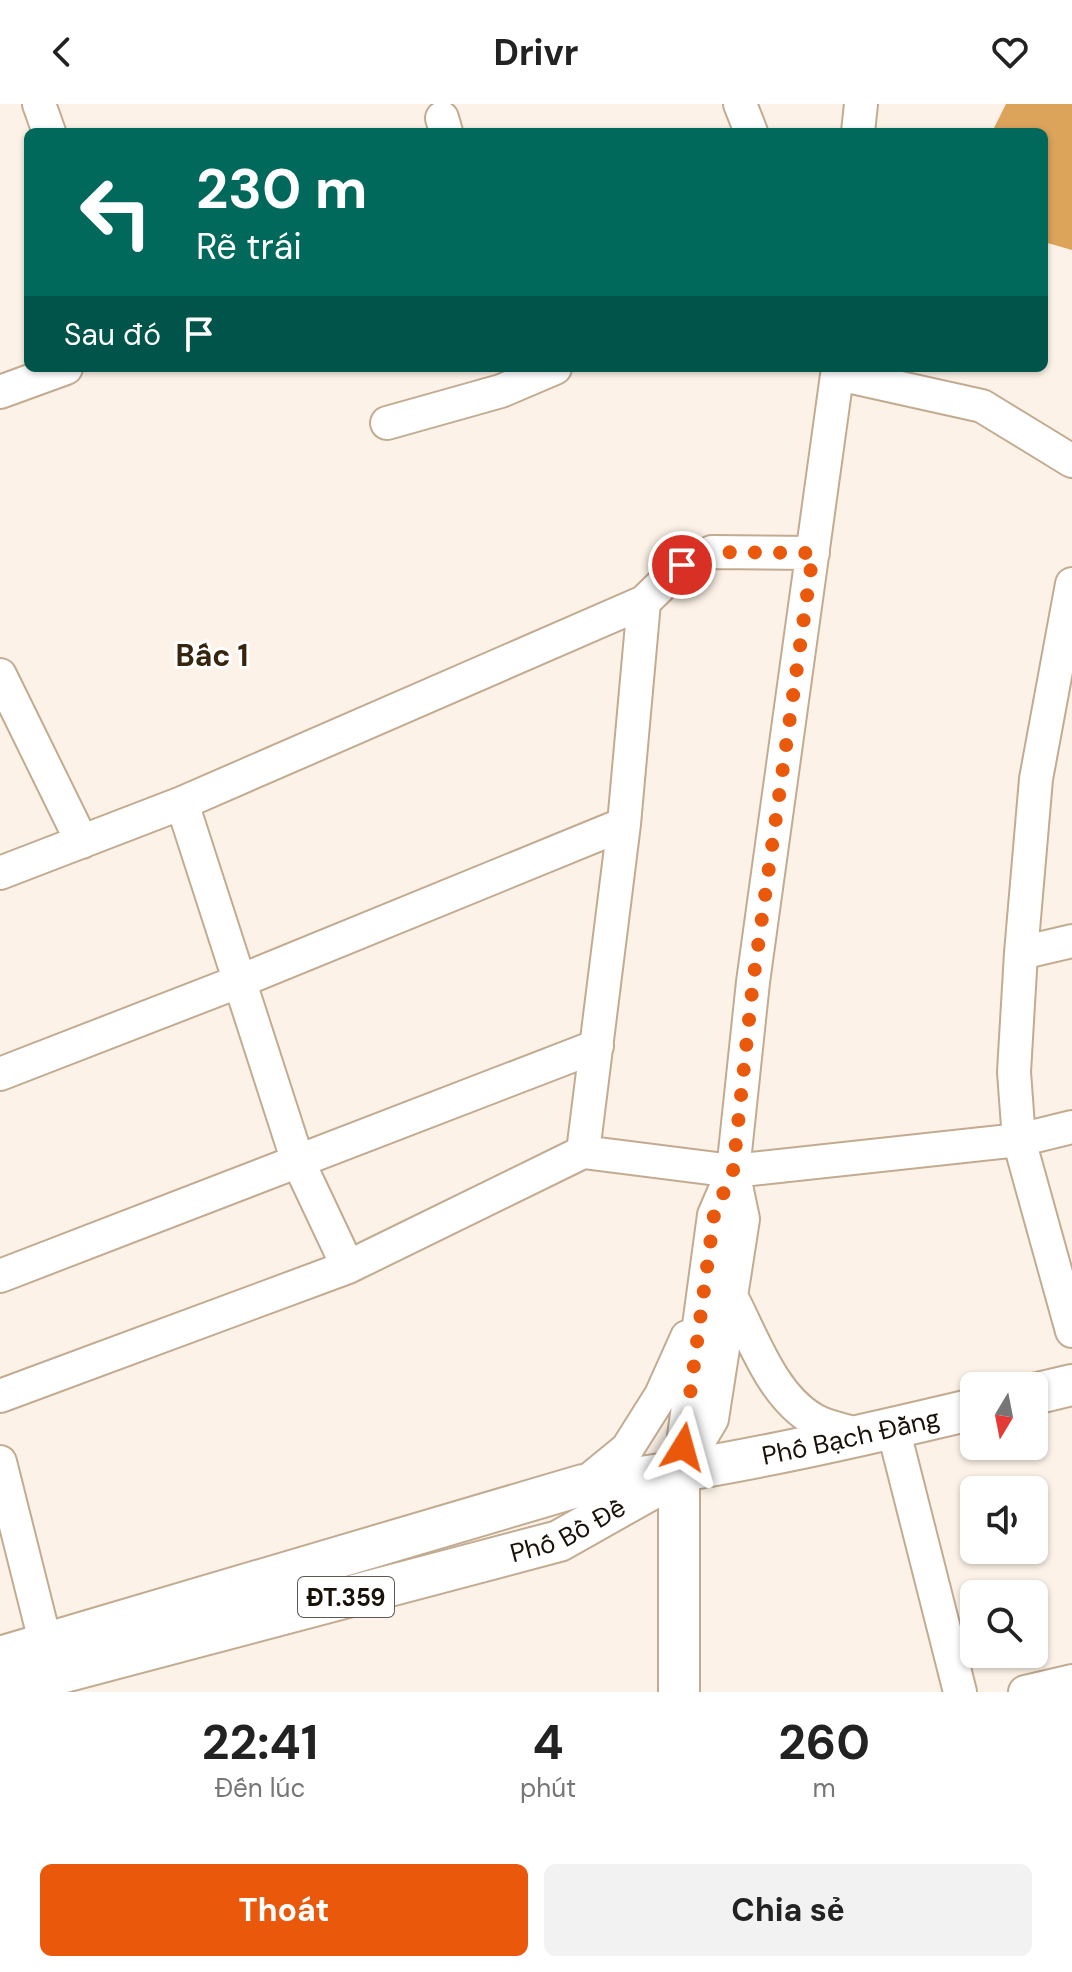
<!DOCTYPE html>
<html lang="vi">
<head>
<meta charset="utf-8">
<style>
	body { margin:0; font-family:"DM Sans",sans-serif; background:#f2f2f2; color:#222; height:100vh; display:flex; flex-direction:column; font-size:30px; white-space:nowrap }
	* { box-sizing:border-box; margin:0 }
	p { font-size:26px; color:#767676 }
	.icon { flex:none; width:44px; height:44px; fill:none; stroke:currentColor; stroke-width:2; stroke-linecap:round; stroke-linejoin:round }
	.map { position:relative; height:1588px; overflow:hidden }
	.side { display:flex; flex-direction:column; background:#fff; flex:1 }
	.side>* { flex:none }
	.guide { position:absolute; left:24px; top:24px; width:1024px; height:244px; border-radius:12px; box-shadow:0 2px 6px #0004; background:#00695c; color:#fff; overflow:hidden }
	.needle { width:52px; rotate:190deg }
	.fabs { position:absolute; left:960px; top:1268px; display:grid; gap:16px }
	.fabs a { display:grid; place-items:center; width:88px; height:88px; border-radius:12px; background:#fff; box-shadow:0 2px 6px #0004; font-size:40px }
	.pin { position:absolute; display:grid; place-items:center; width:68px; height:68px; color:#fff; margin:-34px; border:4px solid #fff; border-radius:50%; box-shadow:0 2px 8px #0007 }
	.me { position:absolute; width:88px; margin:-44px; rotate:8deg; stroke-linejoin:round; filter:drop-shadow(0 0 6px #0008) }
	.turn { display:flex; align-items:center; gap:28px; height:168px; padding:0 40px; font-size:36px }
	.turn .icon { width:104px; height:104px; stroke-width:2.5 }
	.turn b { display:block; font-size:56px; line-height:68px }
	.then { display:flex; align-items:center; height:76px; padding:0 40px; background:#0003; gap:16px; font-size:30px }
	.eta { display:flex; justify-content:space-evenly; align-items:center; height:136px; text-align:center }
	.eta b { font-size:48px; font-weight:700; line-height:56px }
	.action { display:flex; gap:16px; margin-top:auto; padding:16px 40px }
	.action a { flex:1; height:92px; border-radius:12px; background:#ea580c; color:#fff; font-size:32px; font-weight:700; line-height:92px; text-align:center }
	.action a+a { background:#f2f2f2; color:#222 }
	header { display:flex; justify-content:space-between; align-items:center; height:104px; padding:0 40px; background:#fff; font-size:36px; font-weight:700 }
	.map>svg:first-child { display:block }
	.forest { fill:#dca35b }
	.lines { fill:none; stroke-linecap:round; stroke-linejoin:round }
	.minor-casing { stroke:#c2ab91; stroke-width:36 }
	.major-casing { stroke:#c2ab91; stroke-width:44 }
	.minor { stroke:#fff; stroke-width:32 }
	.major { stroke:#fff; stroke-width:40 }
	.route { stroke:#ea580c; stroke-width:14; stroke-dasharray:0 25.2 }
	.labels { text-anchor:middle; dominant-baseline:central; stroke-width:6; stroke-linejoin:round; paint-order:stroke }
	.shield { fill:#fff; stroke:#5e5852; stroke-width:2 }
	.shield-label { font-size:24px; font-weight:bold; fill:#191108 }
	.street-label { font-size:26px; fill:#191108; stroke:#fff }
	.quarter-label { font-size:30px; font-weight:bold; fill:#37250e; stroke:#fff }
</style>
</head>
<body>
<header><svg class="icon" aria-label="back" viewBox="0 0 24 24"><path d="M15 5l-7 7 7 7"/></svg>Drivr<svg class="icon" aria-label="heart" viewBox="0 0 24 24"><path d="M12 20l-8-8c-3-5 5-10 8-4 3-6 11-1 8 4z"/></svg></header>
<div class="map">
<svg width="1072" height="1588" viewBox="0 0 1072 1588">
	<rect width="100%" height="100%" fill="#fcf2e7"/>
	<path class="forest" d="M1006,0H1072V146L1044,138V28H992Z"/>
	<g class="lines">
		<g class="minor-casing">
			<path id="minor" d="M39,0L49,28
				M740,0L751,28
				M442,14L446,28
				M858,28L861,0
				M838,270L982,302L1072,357
				M0,288L66,264
				M387,319L501,287L555,264
				M1072,480L1036,675L1021,849L1014,968L1019,1036L1072,1227
				M644,498L682,461L712,448L813,449
				M0,571L82,738
				M182,699L297,1055L348,1163
				M0,769L182,699L644,498L624,720L583,1048
				M1021,849L1072,837
				M0,970L240,877L624,720
				M0,1172L597,942
				M731,1192C753,1234 772,1292 814,1316C828,1324 847,1327 862,1331
				M0,1292L348,1163L583,1048L733,1067L1019,1036L1072,1023
				M893,1324L960,1588
				M687,1357L712,1315L743,1115L733,1067
				M0,1358L46,1541
				M679,1369L714,1111L733,1067L753,878L838,264
				M583,1381L627,1345L661,1291L687,1233
				M1025,1588L1072,1577"/>
		</g>
		<g class="major-casing">
			<g id="major">
				<path d="M1034,1290L1072,1281"/>
				<path id="s1" d="M0,1553L583,1381C716,1365 844,1336 974,1305"/>
				<path id="s2" d="M0,1585L559,1437L662,1379"/>
				<path d="M679,1588V1369"/>
			</g>
		</g>
		<use href="#minor" class="minor"/>
		<use href="#major" class="major"/>
	</g>
	<g class="lines">
		<path class="route" d="M682,461L712,448L813,449L753,878L733,1067L714,1111L683,1343"/>
	</g>
	<g class="labels">
		<rect class="shield" x="298" y="1473" width="96" height="40" rx="6"/>
		<g class="shield-label">
			<text x="346" y="1493">ĐT.359</text>
		</g>
		<g class="street-label">
			<text stroke="none"><textPath href="#s1" startOffset="880">Phố Bạch Đằng</textPath></text>
			<text stroke="none"><textPath href="#s2" startOffset="590">Phố Bồ Đề</textPath></text>
		</g>
		<g class="quarter-label">
			<text x="212" y="551">Bấc 1</text>
		</g>
	</g>
</svg>
<div class="fabs">
<a><svg class="needle" viewBox="-14 -14 28 28"><path d="M0-13l5 13h-10z" fill="#e53935"/><path d="M0 13l5-13h-10z" fill="#767676"/></svg></a>
<a><svg class="icon" aria-label="sound" viewBox="0 0 24 24"><path d="M4 9h4l5-4v14l-5-4H4zM17 9q2 3 0 6"/></svg></a>
<a><svg class="icon" aria-label="search" viewBox="0 0 24 24"><circle cx="10" cy="10" r="6"/><path d="M15 15l6 6"/></svg></a>
</div>
<div class="pin" style="left:682px;top:461px;background:#d93025"><svg class="icon" aria-label="arrive" viewBox="0 0 24 24"><path d="M6 21V4h12l-3 4 3 4H6"/></svg></div>
<svg class="me" style="left:683px;top:1343px" viewBox="-20 -20 40 40"><path d="M0-17L14 15 0 8-14 15z" fill="#ea580c" stroke="#fff" stroke-width="4"/></svg>
<div class="guide">
<div class="turn"><svg class="icon" aria-label="left" viewBox="0 0 24 24"><path d="M17 20v-9H6M10 6l-5 5 5 5"/></svg><div><b>230 m</b>Rẽ trái</div></div>
<div class="then">Sau đó<svg class="icon" aria-label="arrive" viewBox="0 0 24 24"><path d="M6 21V4h12l-3 4 3 4H6"/></svg></div>
</div>
</div>
<section class="side">
<div class="eta">
<div><b>22:41</b><p>Đến lúc</p></div>
<div><b>4</b><p>phút</p></div>
<div><b>260</b><p>m</p></div>
</div>
<div class="action"><a>Thoát</a><a>Chia sẻ</a></div>
</section>
</body>
</html>
